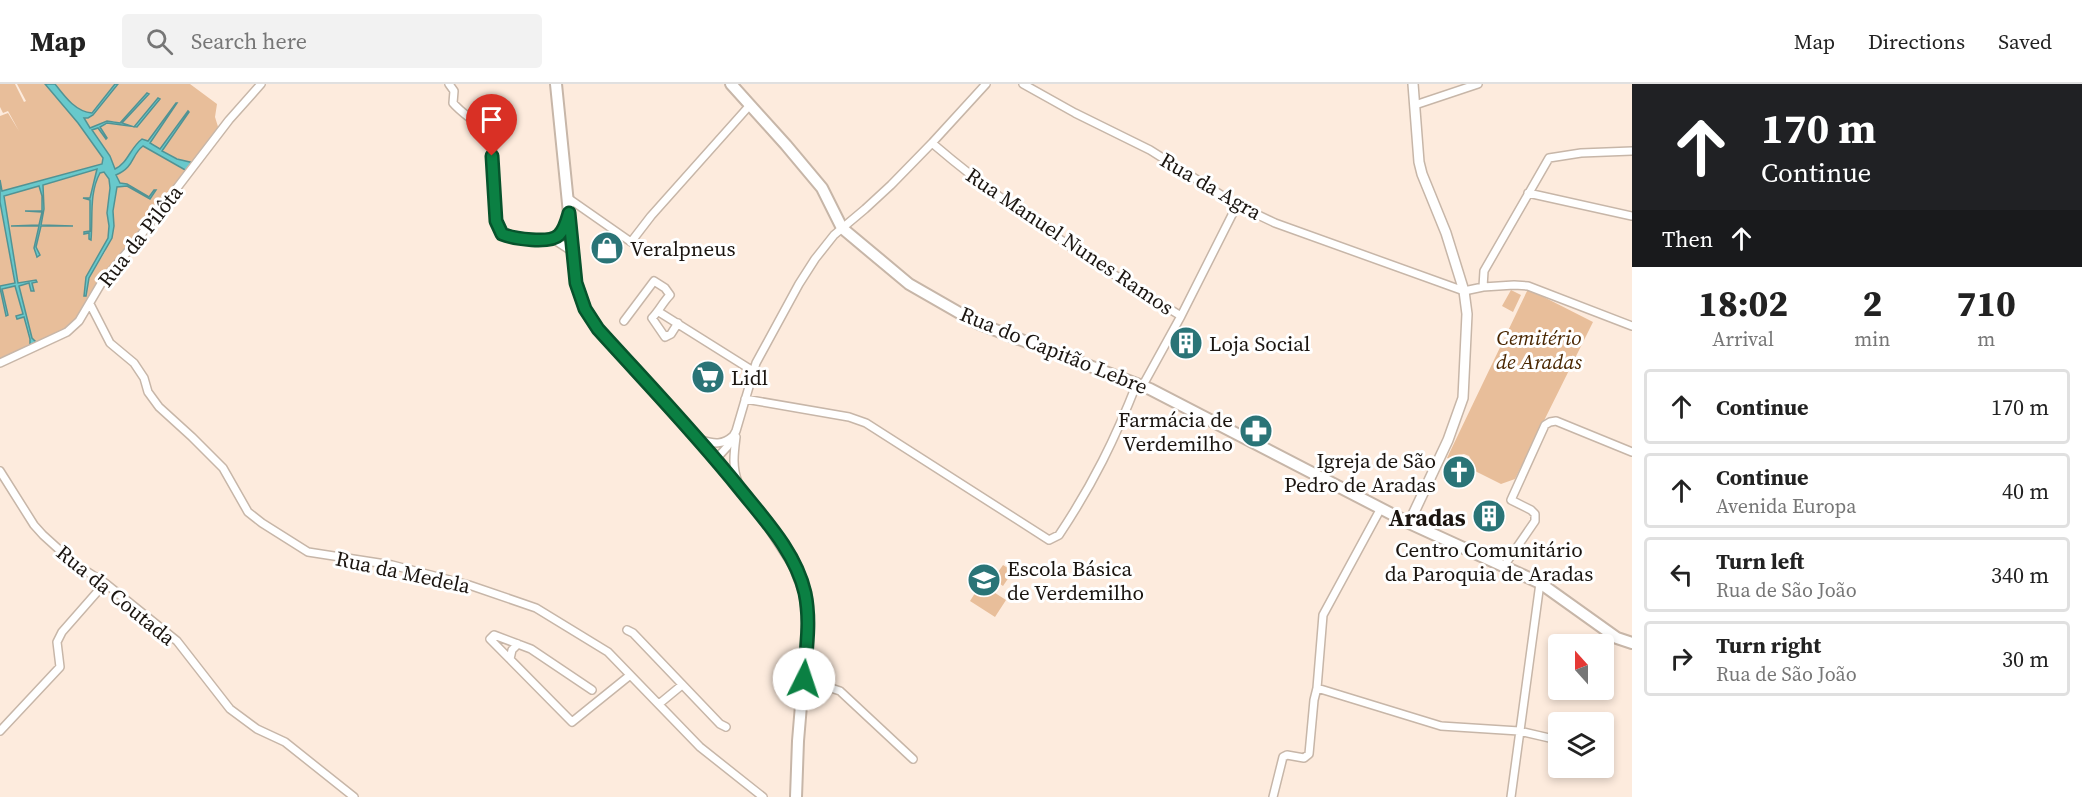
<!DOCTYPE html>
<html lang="en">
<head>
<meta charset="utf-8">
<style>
	body { margin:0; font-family:"Source Serif 4",serif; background:#f2f2f2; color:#222; height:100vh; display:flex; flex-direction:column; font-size:22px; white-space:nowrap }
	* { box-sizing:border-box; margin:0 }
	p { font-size:20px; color:#767676 }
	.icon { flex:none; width:33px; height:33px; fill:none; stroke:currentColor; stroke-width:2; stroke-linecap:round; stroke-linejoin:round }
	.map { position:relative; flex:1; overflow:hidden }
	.details { display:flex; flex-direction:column; background:#fff; width:450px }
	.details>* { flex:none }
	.guide { background:#202124; color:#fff; overflow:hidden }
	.needle { width:39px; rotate:339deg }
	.controls { position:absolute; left:1548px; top:550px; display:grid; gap:12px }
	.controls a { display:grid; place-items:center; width:66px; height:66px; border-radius:6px; background:#fff; box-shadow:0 3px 9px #0003; font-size:30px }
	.pin { position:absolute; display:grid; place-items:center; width:51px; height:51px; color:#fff; margin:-62px -26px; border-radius:50% 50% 50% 0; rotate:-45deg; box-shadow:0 0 6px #0007 }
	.pin .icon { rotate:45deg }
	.me { position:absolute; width:66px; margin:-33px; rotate:4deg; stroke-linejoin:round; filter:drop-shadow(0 0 4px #0008) }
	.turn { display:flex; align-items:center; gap:21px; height:126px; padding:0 30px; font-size:27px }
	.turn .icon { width:78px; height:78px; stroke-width:2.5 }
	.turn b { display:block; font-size:42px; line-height:51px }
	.then { display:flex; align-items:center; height:57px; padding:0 30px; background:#0003; gap:12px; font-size:22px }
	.eta { display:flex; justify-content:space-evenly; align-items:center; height:102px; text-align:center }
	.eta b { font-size:36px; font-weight:800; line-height:42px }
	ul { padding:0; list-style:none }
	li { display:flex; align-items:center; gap:18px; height:75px; margin:0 12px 9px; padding:0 18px; border:3px solid #e0e0e0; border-radius:6px }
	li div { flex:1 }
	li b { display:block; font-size:22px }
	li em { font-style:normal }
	header { display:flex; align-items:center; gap:36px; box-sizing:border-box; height:84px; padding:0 30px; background:#fff; border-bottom:2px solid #e0e0e0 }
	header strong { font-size:28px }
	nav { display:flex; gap:33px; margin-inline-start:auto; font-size:21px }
	.search { width:420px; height:54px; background:#f2f2f2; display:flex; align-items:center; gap:15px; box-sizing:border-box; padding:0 21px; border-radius:6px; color:#767676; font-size:22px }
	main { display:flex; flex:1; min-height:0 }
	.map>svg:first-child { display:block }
	.green { fill:#e8be9a }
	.water { fill:#68c9cc; stroke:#519394; stroke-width:1.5 }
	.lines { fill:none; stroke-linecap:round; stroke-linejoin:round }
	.minor-casing { stroke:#c7b6a8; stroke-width:10 }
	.tertiary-casing { stroke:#c7b6a8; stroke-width:12 }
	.secondary-casing { stroke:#c7b6a8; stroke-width:14 }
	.primary-casing { stroke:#c7b6a8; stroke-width:14 }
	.minor { stroke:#fff; stroke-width:7 }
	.tertiary { stroke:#fff; stroke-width:9 }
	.secondary { stroke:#fff; stroke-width:10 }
	.primary { stroke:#fff; stroke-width:10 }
	.route-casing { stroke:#07532c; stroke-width:15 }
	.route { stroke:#0b8043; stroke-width:10 }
	.labels { text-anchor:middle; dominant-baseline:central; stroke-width:6; stroke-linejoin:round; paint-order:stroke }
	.street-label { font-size:21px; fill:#1b1510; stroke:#fff }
	.poi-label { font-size:21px; fill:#1b1510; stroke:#fff; text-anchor:start }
	.park-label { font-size:21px; font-style:italic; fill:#492600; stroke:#fff }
	.quarter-label { font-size:24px; font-weight:bold; fill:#1b1510; stroke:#fff }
</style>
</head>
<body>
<header>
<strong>Map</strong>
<div class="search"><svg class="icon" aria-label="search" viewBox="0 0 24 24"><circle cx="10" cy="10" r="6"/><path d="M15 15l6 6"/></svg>Search here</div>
<nav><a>Map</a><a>Directions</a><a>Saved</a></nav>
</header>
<main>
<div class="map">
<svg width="1632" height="713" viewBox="0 0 1632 713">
	<rect width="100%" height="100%" fill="#fdebdd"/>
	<path class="green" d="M0,0H15L24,18L26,17L17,0H45L78,39L103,74L102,80L2,107L0,96V32L8,29L19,47L8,27L3,29L0,23Z
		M55,0H115L91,29C76,28 65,13 55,0Z
		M118,0H190L217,20L215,33L219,46L194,79C182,77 171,73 161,67L188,27L159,66L149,59L177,20L148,58L115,85L110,72L91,46L98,44L107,54L100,43L110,39L137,43L159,15L134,43L121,39L148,10L147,9L120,39L112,37L90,44L83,33L93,31Z
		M143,62L186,86L76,235L66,245L37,259L32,254L18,201L29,199L34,207L32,199L36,198V196L18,199L4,112L39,102L42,112V127L25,126L42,128L39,141H11L39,142L35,164L40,171L36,163L41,142H73L41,141L44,125L43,101L97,85L90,115L83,114L90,116V147L84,148L90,149V156L91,114L98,92L100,89L104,88L109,95L110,104L107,128L109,142L108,154L102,167L95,176L89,194L105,168L114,142L113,127L117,102H127L148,113L127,100L120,99L116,91Z
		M0,118L15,200L0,202Z
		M15,202L23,230L17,235L24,232L30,255V262L0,275V204L7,231L2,204Z
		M1528,205L1593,238L1515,395L1501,400L1473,386L1474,381L1469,372L1464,370L1456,371L1452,376L1447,374Z
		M1511,206L1521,211L1513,228L1502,222Z
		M1003,481L1013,487L1003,502L993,495Z
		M981,500L1006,516L995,533L970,517Z"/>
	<path class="water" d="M45,0H55C65,13 76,28 92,29L115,0H118L93,31L88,34H84L90,44L107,37L120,39L147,9L149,10L122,39L134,43L158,14L160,15L137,43L107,39L100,43L107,54L106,55L98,44L92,46L110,72L115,85C128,79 130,64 142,55L148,57L176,19H177L150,59L160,65L188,27L189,28L162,67L177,75L194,79L187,87L143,62C131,71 135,83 116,91L120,99L127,100L149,113L154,106H156L150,115L127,102L117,103L113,127L114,142L112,154L89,194L86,212H84L86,193L108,154L109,142L107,129L110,104L109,95L104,88L100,89C89,109 93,133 91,156L89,155V149L84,150V148L90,147V116L83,114H90L97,85L43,101L44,125L41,141L73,142H41L36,163L40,171L37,173L34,164L39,142H11L39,141L42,128L25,127H42V112L39,102L4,112L18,199L36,196L37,198L32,199L34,207H31L29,199L19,202L32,254L37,259L30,262V255L24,233L17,235L16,232L23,230L15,202L2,205L8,231L6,232L0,204V202L15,199L0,118V96L2,107L102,80L103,74L78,39Z"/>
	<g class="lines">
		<g class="minor-casing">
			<path id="minor" d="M449,0L454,7L453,19C463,31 480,39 488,52C501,76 485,125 502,150L517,155H553L573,168
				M1023,0L1075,29L1150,66L1237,121L1275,139L1464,207L1483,203L1484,187L1549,74L1581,69L1632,67
				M1415,21L1478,0
				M932,59C1009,125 1095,180 1181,232
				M1528,109L1632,132
				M568,114L631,158L651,132L750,21
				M553,155L560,150L568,133
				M1483,203L1514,201L1528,202L1632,242
				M90,220L110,259L134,279L144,294L148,308L159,323L192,353L223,384L248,428L262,439L308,468L392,481L469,501L536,524L608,568L700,663L763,713
				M659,228L753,287
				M624,237L654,197L665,204L670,211C663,218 659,227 652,234L665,253L671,250L678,239
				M0,279L67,248L79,237L102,198L134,160L229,36L261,0
				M1143,301L1181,232L1237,121
				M745,315L849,333L866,339L1049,456L1059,451C1093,400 1115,355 1137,299
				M736,353C734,369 732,383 738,398
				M702,356C714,360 723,361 733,352
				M716,375L727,363L736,347L756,279L799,200L815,175L834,151L865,125L891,101L932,59L986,0
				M0,387L34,441L43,451L75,480L105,499L177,557L230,625L257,645L285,658L354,713
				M1504,482L1535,437V430L1531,426L1511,416L1545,341L1550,338L1556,337L1632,368
				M627,546L633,549L720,640L726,643
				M510,575L512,566L518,560
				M804,595L840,607L913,675
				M1317,604L1441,642L1519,647L1558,656
				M592,606L531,565L494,551L490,555L572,638L629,592
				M659,620L682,601
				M0,647L60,583L57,558L62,548L105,499
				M1597,684L1601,688
				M1273,713L1283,673L1287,671L1304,674L1309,670L1314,616L1317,604L1323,531L1381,424
				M1511,713L1540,499"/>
		</g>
		<g class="tertiary-casing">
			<path id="tertiary" d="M1409,439L1448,356L1463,314L1467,230L1464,207L1446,149L1422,90L1419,78L1413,0"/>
		</g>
		<g class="secondary-casing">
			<path id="secondary" d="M731,0L786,61L822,104L842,144L909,200L977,239L1150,305L1409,439L1540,499L1617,554L1632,559"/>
		</g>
		<g class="primary-casing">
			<path id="primary" d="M556,0L576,199L585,225L598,245L716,375L767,438L794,480L805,508L808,538L798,657L796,713"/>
		</g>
		<use href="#minor" class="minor"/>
		<use href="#tertiary" class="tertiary"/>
		<use href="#secondary" class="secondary"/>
		<use href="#primary" class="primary"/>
	</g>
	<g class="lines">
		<g class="route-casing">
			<path id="route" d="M492,72L496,137L502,150C514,155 550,160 559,151C565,145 567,136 569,129L576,199L585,225L598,245C646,298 696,350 740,405C765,436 796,469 805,509C811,537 806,567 804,595"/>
		</g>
		<use href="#route" class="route"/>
	</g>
	<defs>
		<g id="shop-disc" transform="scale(1.725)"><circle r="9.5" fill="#2a7477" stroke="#fff"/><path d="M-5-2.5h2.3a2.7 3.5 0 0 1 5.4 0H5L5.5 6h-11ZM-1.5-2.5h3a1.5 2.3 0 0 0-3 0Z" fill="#fff"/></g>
		<g id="building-disc" transform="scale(1.725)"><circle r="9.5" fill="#2a7477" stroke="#fff"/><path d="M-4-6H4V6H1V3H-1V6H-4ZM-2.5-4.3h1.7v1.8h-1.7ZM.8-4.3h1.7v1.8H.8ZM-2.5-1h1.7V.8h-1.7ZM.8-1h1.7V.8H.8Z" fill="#fff"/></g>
		<g id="supermarket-disc" transform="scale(1.725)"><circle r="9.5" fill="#2a7477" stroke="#fff"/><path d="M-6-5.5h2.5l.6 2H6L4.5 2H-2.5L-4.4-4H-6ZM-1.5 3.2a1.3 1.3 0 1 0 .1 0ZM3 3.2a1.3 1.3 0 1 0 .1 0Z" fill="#fff"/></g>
		<g id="pharmacy-disc" transform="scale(1.725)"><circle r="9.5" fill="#2a7477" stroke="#fff"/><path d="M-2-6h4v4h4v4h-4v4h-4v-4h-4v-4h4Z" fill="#fff"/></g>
		<g id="church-disc" transform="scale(1.725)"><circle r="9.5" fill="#2a7477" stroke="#fff"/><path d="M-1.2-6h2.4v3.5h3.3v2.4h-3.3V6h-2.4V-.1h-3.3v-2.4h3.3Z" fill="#fff"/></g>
		<g id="school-disc" transform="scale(1.725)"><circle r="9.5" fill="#2a7477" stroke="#fff"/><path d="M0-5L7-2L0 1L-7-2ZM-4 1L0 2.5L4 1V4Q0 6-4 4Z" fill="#fff"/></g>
	</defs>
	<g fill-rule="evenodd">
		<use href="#shop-disc" x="607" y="164"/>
		<use href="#building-disc" x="1186" y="259"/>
		<use href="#supermarket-disc" x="708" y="293"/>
		<use href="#pharmacy-disc" x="1256" y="347"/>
		<use href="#church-disc" x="1459" y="388"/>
		<use href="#building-disc" x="1489" y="432"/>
		<use href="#school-disc" x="984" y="496"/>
	</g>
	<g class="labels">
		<g class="street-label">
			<text transform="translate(1211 102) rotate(30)">Rua da Agra</text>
			<text transform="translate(140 152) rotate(-52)">Rua da Pilôta</text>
			<text transform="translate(1070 157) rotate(34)">Rua Manuel Nunes Ramos</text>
			<text transform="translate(1054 266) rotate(22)">Rua do Capitão Lebre</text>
			<text transform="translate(403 488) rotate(12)">Rua da Medela</text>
			<text transform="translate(116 511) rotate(39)">Rua da Coutada</text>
		</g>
		<g class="poi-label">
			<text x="630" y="164">Veralpneus</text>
			<text x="1209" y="259">Loja Social</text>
			<text x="731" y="293">Lidl</text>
			<text x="1233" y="335" text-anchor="end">Farmácia de<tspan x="1233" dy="24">Verdemilho</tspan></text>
			<text x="1436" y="376" text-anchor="end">Igreja de São<tspan x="1436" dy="24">Pedro de Aradas</tspan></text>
			<text x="1489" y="465" text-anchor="middle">Centro Comunitário<tspan x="1489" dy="24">da Paroquia de Aradas</tspan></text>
			<text x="1007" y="484">Escola Básica<tspan x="1007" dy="24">de Verdemilho</tspan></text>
		</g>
		<g class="park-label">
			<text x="1539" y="253">Cemitério<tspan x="1539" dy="24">de Aradas</tspan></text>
		</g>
		<g class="quarter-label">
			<text x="1427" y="433">Aradas</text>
		</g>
	</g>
</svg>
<div class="controls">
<a><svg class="needle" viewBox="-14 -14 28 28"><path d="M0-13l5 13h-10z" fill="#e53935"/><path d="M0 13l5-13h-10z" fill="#767676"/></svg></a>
<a><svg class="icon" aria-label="layers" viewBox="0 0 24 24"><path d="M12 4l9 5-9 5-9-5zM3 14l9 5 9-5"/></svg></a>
</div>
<div class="pin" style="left:492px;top:72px;background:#d93025"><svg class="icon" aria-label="arrive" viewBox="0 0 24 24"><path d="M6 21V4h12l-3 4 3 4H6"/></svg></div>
<svg class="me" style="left:804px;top:595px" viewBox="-20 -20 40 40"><circle r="19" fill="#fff"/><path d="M0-13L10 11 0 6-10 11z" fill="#0b8043"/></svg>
</div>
<section class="details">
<div class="guide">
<div class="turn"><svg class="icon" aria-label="ahead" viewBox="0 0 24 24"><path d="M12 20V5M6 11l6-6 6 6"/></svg><div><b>170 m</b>Continue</div></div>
<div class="then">Then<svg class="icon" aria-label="ahead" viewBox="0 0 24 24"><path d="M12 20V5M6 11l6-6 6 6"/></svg></div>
</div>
<div class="eta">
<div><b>18:02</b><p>Arrival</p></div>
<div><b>2</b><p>min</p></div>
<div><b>710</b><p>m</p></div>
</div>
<ul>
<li><svg class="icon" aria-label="ahead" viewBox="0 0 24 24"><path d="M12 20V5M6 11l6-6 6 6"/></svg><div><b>Continue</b></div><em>170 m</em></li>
<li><svg class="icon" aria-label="ahead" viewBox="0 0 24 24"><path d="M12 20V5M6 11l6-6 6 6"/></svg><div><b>Continue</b><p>Avenida Europa</p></div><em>40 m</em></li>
<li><svg class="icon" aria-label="left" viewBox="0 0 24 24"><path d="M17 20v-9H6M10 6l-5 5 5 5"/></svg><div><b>Turn left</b><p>Rua de São João</p></div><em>340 m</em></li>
<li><svg class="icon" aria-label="right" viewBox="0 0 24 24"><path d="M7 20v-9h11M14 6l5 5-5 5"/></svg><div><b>Turn right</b><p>Rua de São João</p></div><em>30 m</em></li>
</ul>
</section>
</main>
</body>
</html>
